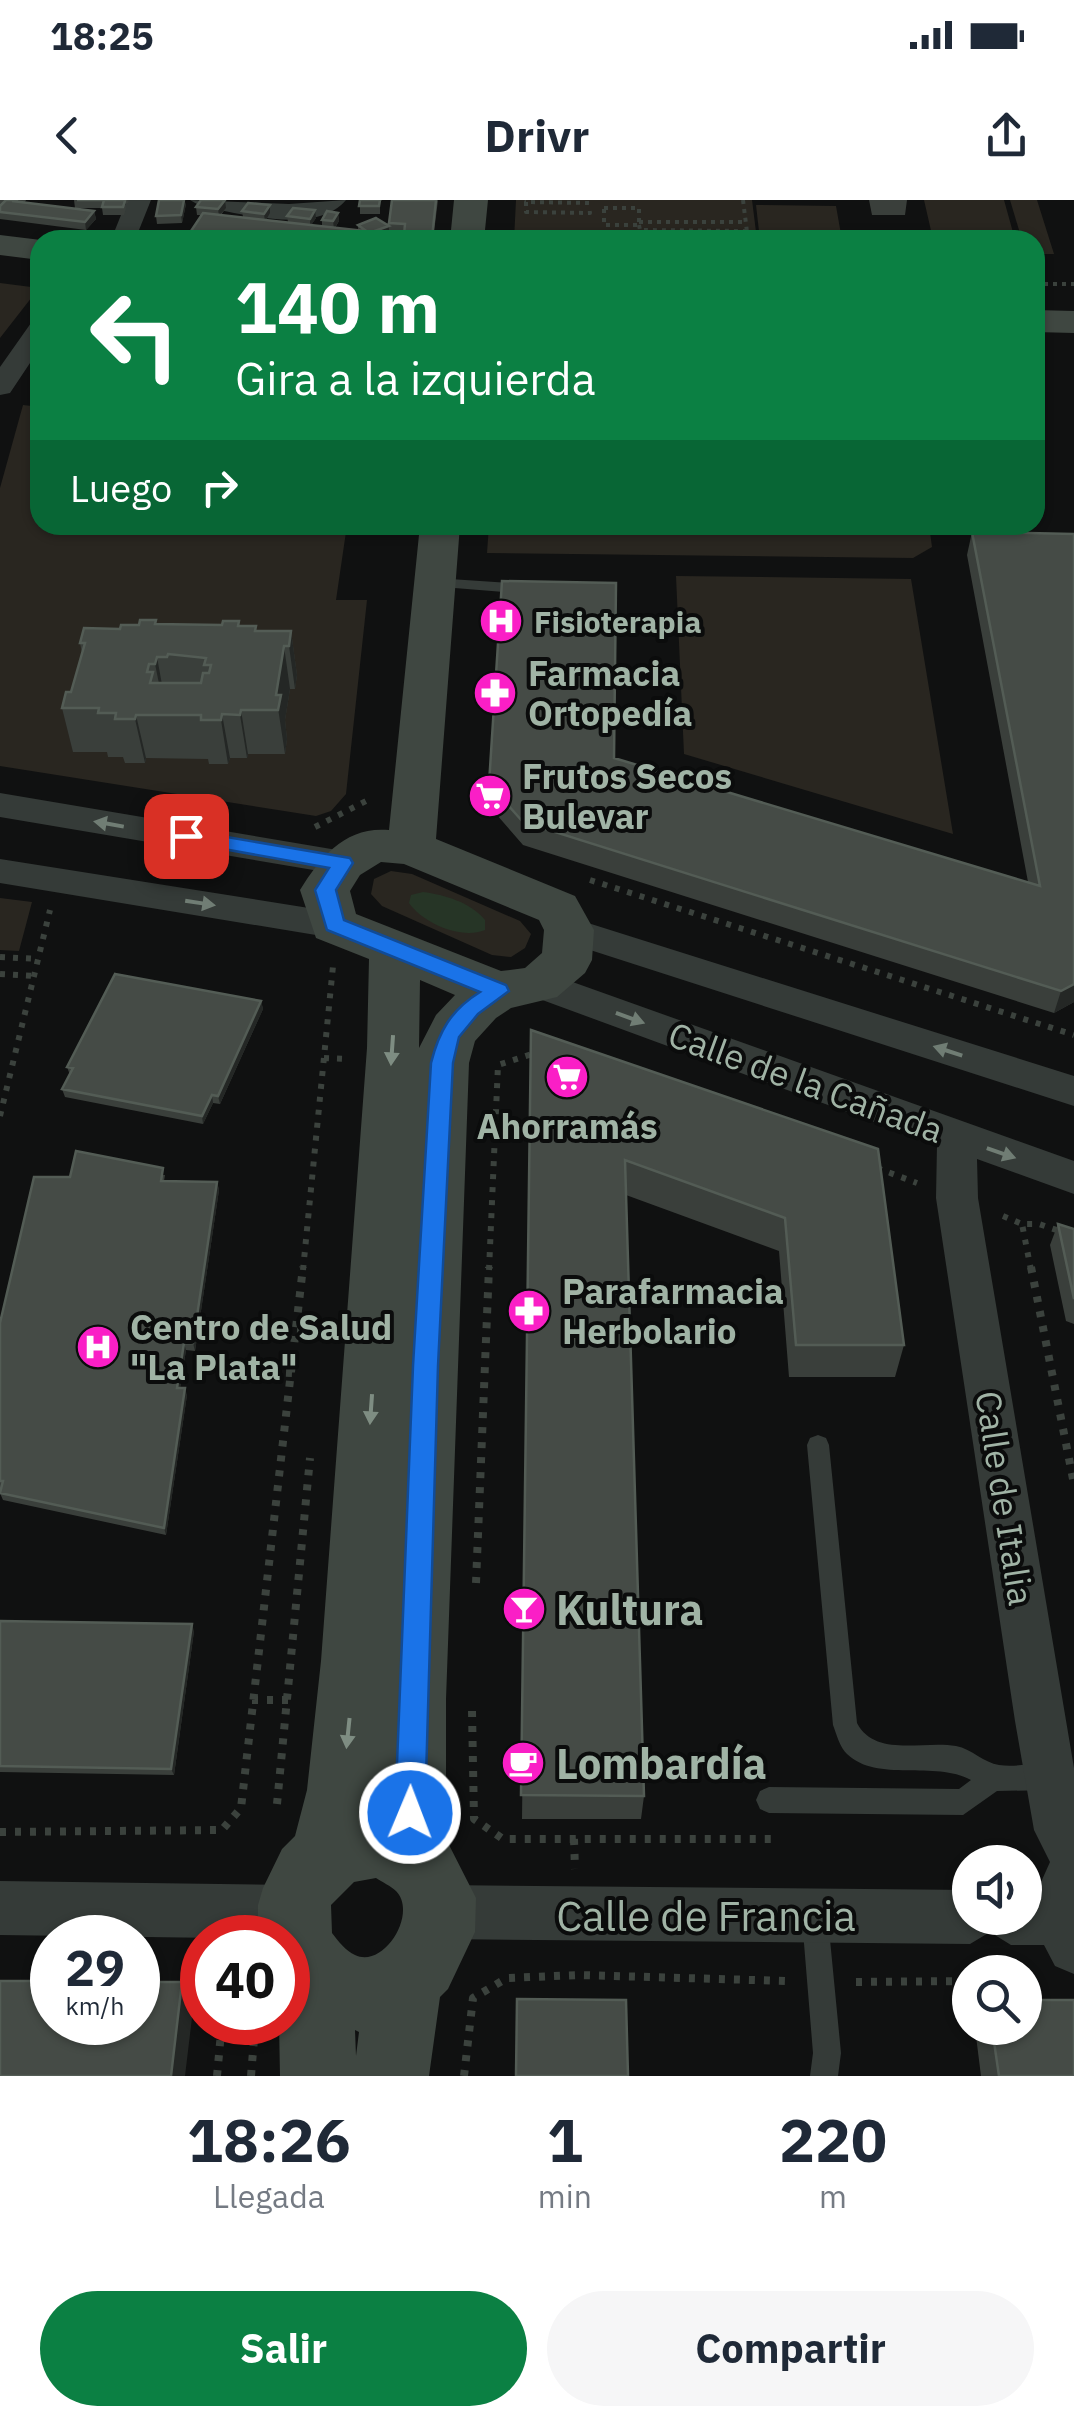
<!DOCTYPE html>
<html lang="es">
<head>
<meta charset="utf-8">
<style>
	body { margin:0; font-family:"IBM Plex Sans",sans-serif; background:#f6f6f7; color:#1f2937; height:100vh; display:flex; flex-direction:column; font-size:38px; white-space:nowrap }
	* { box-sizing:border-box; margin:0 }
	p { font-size:32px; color:#747a83 }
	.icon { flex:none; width:55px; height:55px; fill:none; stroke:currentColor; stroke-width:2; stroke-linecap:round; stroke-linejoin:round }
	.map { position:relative; height:1876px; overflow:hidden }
	.panel { display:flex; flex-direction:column; background:#fff; flex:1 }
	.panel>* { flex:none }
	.guide { position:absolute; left:30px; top:30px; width:1015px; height:305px; border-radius:30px; box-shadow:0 2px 8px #0004; background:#0b8043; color:#fff; overflow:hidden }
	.tools { position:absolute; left:952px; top:1645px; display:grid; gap:20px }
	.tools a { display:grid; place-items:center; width:90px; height:90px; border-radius:50%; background:#fff; box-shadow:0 2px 8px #0004; font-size:50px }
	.speed { position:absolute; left:30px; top:1715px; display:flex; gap:20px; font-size:50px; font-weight:700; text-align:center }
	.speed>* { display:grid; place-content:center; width:130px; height:130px; border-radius:50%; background:#fff; box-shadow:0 2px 8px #0004; line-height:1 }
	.speed small { font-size:25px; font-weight:400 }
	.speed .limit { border:15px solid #d22; background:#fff; color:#111 }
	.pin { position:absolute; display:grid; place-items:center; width:85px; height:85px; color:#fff; margin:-42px; border-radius:20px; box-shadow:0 5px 15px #0006 }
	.me { position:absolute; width:110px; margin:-55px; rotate:1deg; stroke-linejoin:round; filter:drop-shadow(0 0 8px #0008) }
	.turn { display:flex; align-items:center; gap:35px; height:210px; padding:0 40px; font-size:45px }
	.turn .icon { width:130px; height:130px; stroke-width:2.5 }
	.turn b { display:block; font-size:70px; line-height:85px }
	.then { display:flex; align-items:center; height:95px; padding:0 40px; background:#0003; gap:20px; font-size:38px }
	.eta { display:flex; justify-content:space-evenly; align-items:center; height:170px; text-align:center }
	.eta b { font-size:60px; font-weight:700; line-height:70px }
	.primary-button { display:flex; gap:20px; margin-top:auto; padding:20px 40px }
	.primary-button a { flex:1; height:115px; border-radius:60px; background:#0b8043; color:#fff; font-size:40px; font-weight:700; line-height:115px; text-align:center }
	.primary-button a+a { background:#f6f6f7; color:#1f2937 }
	.status { display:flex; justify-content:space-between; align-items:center; height:70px; padding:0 50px; background:#fff; direction:ltr }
	.status svg { height:28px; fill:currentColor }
	header { display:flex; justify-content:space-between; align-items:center; height:130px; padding:0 40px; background:#fff; font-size:45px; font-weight:700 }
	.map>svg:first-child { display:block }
	.green { fill:#292620 }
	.water { fill:#263526 }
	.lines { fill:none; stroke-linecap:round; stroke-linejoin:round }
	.path-far2 { stroke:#3b423d; stroke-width:4; stroke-dasharray:4 5; stroke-linecap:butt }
	.path-far1 { stroke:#3b423d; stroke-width:6; stroke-dasharray:5 8; stroke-linecap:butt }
	.path { stroke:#3b423d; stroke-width:8; stroke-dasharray:6 9; stroke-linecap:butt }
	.lane { fill:#353b38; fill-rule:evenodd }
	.street { fill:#353b38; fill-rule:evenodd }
	.secondary { fill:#3f4741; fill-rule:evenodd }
	.wall { fill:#3a3f3b }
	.shaded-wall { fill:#242725 }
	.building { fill:#454b46; stroke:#535c55; stroke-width:2.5; fill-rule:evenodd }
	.oneway { fill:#707d74 }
	.oneway2 { fill:#7e8d82 }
	.route { fill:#1a73e8; stroke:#114b97; stroke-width:2.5 }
	.labels { text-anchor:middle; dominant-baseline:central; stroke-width:8; stroke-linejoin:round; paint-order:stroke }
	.far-poi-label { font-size:30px; font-weight:bold; fill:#a0b3a5; stroke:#0b0c0c; text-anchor:start }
	.poi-label { font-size:35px; font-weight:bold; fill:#a0b3a5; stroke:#0b0c0c; text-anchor:start }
	.street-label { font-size:35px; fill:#a0b3a5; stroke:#0b0c0c }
	.near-poi-label { font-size:42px; font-weight:bold; fill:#a0b3a5; stroke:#0b0c0c; text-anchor:start }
	.near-street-label { font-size:42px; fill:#a0b3a5; stroke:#0b0c0c }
</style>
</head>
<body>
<div class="status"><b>18:25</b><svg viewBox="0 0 49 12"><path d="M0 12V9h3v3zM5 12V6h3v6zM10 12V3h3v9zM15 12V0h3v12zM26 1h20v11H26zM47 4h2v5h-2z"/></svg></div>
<header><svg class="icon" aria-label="back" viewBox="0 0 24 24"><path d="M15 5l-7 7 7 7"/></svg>Drivr<svg class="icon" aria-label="share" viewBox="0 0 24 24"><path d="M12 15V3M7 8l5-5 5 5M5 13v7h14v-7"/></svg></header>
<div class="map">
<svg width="1074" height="1876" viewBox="0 0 1074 1876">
	<rect width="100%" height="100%" fill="#101111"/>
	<path class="green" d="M516,0H752L757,40H514Z
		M924,0H1004L1014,36L932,35Z
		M1010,0H1037L1054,54H1035V40H1022Z
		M756,5L836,6L842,40H760Z
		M0,83L39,88L0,138Z
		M23,205L40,207V325H347L336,400H367L346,594L331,611L316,616L0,566V288Z
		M489,325H929L932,347L913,358L487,353Z
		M676,376L911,379L953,634L684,554Z
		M391,671L412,674L520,721L531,734L525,748L511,757L492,755L382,706L371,694L374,679Z
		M0,698L32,702L19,751L0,750Z"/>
	<path class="water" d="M423,692C445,695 470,702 485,720V730C461,740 423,723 409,703L411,695Z"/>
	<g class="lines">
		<path class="path-far2" d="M743,0L748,40
			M589,3L526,2V12L590,13L589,8
			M604,8H639V25H604Z
			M639,22H746
			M639,25L640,30L747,31
			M61,35L93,40
			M1035,84H1074"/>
		<path class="path-far1" d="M315,627L370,599
			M590,680L1074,835
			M0,757L39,759
			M0,774L35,776
			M324,858L347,859
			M0,916L50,710
			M877,968L917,983
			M1003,1016L1022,1024
			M303,1070L333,766
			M489,1070L498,865L535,853
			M1031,1070L1022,1024H1039L1074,1036"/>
		<path class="path" d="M1031,1067L1074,1284
			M297,1130L326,1131
			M271,1172L292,1173
			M476,1383L489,1067
			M252,1500H290
			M472,1511L474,1619L503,1639H772
			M277,1604L310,1258
			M0,1632L222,1630L241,1608L303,1067
			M574,1639L575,1669
			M856,1782L970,1781
			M179,1786L202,1790
			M217,1876L222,1822
			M251,1876L254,1839
			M464,1876L473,1798L507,1778L579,1775L788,1781"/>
		<path class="lane" d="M435,378L527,384L535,389L527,394L430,386V380Z
			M818,1235L826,1238L829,1245L857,1523C875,1558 924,1540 956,1546C972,1549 984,1563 999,1565C1019,1568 1041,1560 1060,1568L1064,1577L1060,1586L1051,1590L997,1591L963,1615L769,1613L760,1609L756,1600L760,1591L769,1587L959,1589L971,1580C935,1560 877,1583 847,1554C840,1548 836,1533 833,1525L807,1245L810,1238Z
			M815,1706L824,1710L828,1719L841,1853L838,1876H810L813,1853L802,1719L806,1710Z"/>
		<path class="street" d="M127,0H151L135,40H111Z
			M190,0L289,4L346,0C315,36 242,13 202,7Z
			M40,121V148L10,193L0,195V167L31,123Z
			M0,593L343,651L355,654L361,663L355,672L343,675L0,617Z
			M0,659L334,712L347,716L352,725L347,734L334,738L0,683Z
			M569,717L1074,876V906L556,739L551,730L556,721Z
			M539,770L1074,961V994L977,959L978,998L1074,1568V1774L1055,1766L1044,1745H1011L990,1732L970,1744L441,1739L422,1731L414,1712L422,1693L441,1685L970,1690V1718H1025V1691H1037L1050,1662L1034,1630L1015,1521L936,998L937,945L526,794L520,784L526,774Z
			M0,1681L293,1685L312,1693L320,1712L312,1731L293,1739L0,1735Z"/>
		<path class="secondary" d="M454,0H488L484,40H450Z
			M0,35L41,40L40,60L0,55Z
			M1035,110L1074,111V133L1035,132Z
			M420,325H460L436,639L575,696L594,730L592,760L585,773L557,797L511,808L496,818L475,841L469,863L446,1499V1639L476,1698L475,1732L448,1789L440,1797L429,1876H280L279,1822H288V1738H258V1705L263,1688L282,1649L295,1636L307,1590L321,1461L367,848L369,759L316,738L300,690C321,656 346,626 389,630ZM381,662L404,664L539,720L544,730L542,753L525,768L501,771L356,714L350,691L360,675ZM420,780L455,795L436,815L419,848ZM376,1678C382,1682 391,1686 396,1691C418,1713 384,1769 355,1755C346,1751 338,1741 332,1733L331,1705L354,1682ZM355,1830L359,1832L356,1856Z"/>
	</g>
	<path class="wall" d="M0,0H26L25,2L94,11L96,19L86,30L0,19Z
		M74,0H129L128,3L125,4L126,8L124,15H103L102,8H75Z
		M360,0H382L380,2V14H360Z
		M438,0L433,40H392L404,35V31H389V23Z
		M869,0H907L905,15H872Z
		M186,4L182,23L157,24L156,16Z
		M196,7L226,8L221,15L243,17L242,11L270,13L266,20L288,22L287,16L316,18L311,25L322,26V20L338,13L339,21L335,28L358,30V25L389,26V34L372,40H374H190L189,34L202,15H197Z
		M972,332L1074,802L1054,813L523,645L490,607L489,584L614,558L1028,682L967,355Z
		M156,420V424L240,426L257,431H291L297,475L295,489H290L285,520L287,539L285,554H248L247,558H230L228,564H209L208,559L146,558L145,563H125L123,557H108L107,552H73L62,508L71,492L82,453L80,443L120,429Z
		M261,801L263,809L220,904L213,903L203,924L65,897L62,889L70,875L67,867Z
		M531,830L878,949L904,1145L895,1177H789L779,1051L626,995L644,1596L641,1619H522Z
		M165,975L164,981L217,982L219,990L195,1151L186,1150L180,1188L187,1195L166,1335L3,1300L0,1293V1123L70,977Z
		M1058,1024L1074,1029V1124L1066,1121L1050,1045Z
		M0,1421L194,1431L174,1575L0,1572Z
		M975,1828H1025L1074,1876H981Z"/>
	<path class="shaded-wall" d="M184,0L186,4L182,23L181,15Z
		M225,0L226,8L219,16L218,9Z
		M270,5V13L265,22L264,14Z
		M315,10L316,18L310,27V19Z
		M94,11L96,19L86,30L85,22Z
		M338,13L339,21L334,29L333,21Z
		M389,26V34L370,40L369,33Z
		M291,431L297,475L295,489L289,446Z
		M284,446L290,489L285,520L287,539L285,554L276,495Z
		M157,457L165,501L164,508L155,464Z
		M241,510L248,554L247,558L240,515Z
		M222,514L230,558L228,564L221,520Z
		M136,515L146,558L145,563L135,519Z
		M1074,784V802L1054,813L1061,791Z
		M261,801L263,809L220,904L218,896Z
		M212,895L213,903L203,924L202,916Z
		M217,982L219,990L195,1151L193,1143Z
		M184,1143L186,1150L179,1195L177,1188Z
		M185,1188L187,1195L166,1335L164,1328Z
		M192,1424L194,1431L174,1575L171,1569Z
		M182,1782L194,1801L185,1876H171Z"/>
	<path class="building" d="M6,0H18L12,1L94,11L85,22L0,12V6Z
		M77,0H123L125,1L123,7H102L104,0Z
		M159,0H184L181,15L156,16Z
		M201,0H225L218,9L196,7Z
		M360,0H380L379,6H359Z
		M392,0H436L432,38L428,40H392L404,35L405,24L389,23Z
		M248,3L270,5L264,14L242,11Z
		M293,8L315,10L310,19L287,16Z
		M327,11L338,13L333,21L322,20Z
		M203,13L365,31L360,38L374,40H242L189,34Z
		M376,18L389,26L369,33L358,25Z
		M972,332L1074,334V784L1061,791L523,622L489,584L502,381L616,383L614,558L1040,686Z
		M140,420H156L155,424L222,425L223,421H239L238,426H256L255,431H291L289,446H284L276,495H281L278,510H241L240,515L222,514L221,520H201V515H136L135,519H115L116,513H98L99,508H62L66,492H71L85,443H80L84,428L120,429L121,425H139ZM168,454L206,458L204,465H211L209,473H203L201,483H150L153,472H147L149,464H155L157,457H167Z
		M115,774L261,801L218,896L212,895L202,916L62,889L73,868L67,867Z
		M531,830L878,949L904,1145H796L785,1018L625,960L644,1596L521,1595Z
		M76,951L163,968L161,981L217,982L193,1143H184L177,1188H185L164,1328L0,1293L3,1281H0V1123L34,977H70Z
		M1058,1024L1074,1029V1099Z
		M0,1421L192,1424L171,1569L0,1566Z
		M0,1781H52V1822H138V1782H182L171,1876H0Z
		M517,1799L626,1800L628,1876H516Z
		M1025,1800H1074V1876H999L992,1828H1025Z"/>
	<defs><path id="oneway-solid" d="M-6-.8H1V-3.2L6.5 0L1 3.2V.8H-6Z" transform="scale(2.5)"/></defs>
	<g class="oneway">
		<use href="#oneway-solid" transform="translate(109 624) rotate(-170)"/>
		<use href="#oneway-solid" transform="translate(200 703) rotate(9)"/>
		<use href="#oneway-solid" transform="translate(630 818) rotate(20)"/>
		<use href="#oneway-solid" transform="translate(948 851) rotate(-162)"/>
		<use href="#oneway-solid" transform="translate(1001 953) rotate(19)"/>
	</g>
	<g class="oneway2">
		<use href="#oneway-solid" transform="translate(392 850) rotate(94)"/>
		<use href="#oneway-solid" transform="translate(371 1209) rotate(94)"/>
		<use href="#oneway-solid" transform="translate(348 1533) rotate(96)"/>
	</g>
	<path class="route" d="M186,630L350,658L353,663L336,690L344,720L506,785L509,791L478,814L459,837L453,863L438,1166L425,1613L420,1624L410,1628L400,1624L395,1613L413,1166L431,863C439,831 451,810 480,792L327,730L315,690L329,668L179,641V632Z"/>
	<defs>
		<g id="hospital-disc" transform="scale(2.25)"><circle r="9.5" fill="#fa1fc6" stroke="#0b0c0c"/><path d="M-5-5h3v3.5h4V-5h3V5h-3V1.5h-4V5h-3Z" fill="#fff"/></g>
		<g id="pharmacy-disc" transform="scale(2.25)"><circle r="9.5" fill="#fa1fc6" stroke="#0b0c0c"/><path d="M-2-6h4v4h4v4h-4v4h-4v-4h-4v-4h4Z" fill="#fff"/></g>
		<g id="supermarket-disc" transform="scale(2.25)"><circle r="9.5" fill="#fa1fc6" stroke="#0b0c0c"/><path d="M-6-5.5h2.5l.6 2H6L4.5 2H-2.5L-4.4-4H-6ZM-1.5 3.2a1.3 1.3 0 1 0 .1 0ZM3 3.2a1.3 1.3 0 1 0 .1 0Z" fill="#fff"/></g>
		<g id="bar-disc" transform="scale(2.25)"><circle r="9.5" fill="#fa1fc6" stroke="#0b0c0c"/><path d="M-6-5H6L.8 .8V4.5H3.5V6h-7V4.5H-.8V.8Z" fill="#fff"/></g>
		<g id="cafe-disc" transform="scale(2.25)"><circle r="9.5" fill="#fa1fc6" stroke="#0b0c0c"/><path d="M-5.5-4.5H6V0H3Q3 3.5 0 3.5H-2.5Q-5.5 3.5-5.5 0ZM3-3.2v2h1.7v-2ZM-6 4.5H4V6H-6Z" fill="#fff"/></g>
	</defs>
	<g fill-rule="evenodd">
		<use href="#hospital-disc" x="501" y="421"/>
		<use href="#pharmacy-disc" x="495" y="493"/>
		<use href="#supermarket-disc" x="490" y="596"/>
		<use href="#supermarket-disc" x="567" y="877"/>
		<use href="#pharmacy-disc" x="529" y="1111"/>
		<use href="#hospital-disc" x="98" y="1147"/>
		<use href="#bar-disc" x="524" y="1409"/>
		<use href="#cafe-disc" x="523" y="1563"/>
	</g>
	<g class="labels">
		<g class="far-poi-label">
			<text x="534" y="421">Fisioterapia</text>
		</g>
		<g class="poi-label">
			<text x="528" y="473">Farmacia<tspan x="528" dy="40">Ortopedía</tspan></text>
			<text x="522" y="576">Frutos Secos<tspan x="522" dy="40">Bulevar</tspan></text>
			<text x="567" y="926" text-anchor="middle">Ahorramás</text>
			<text x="562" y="1091">Parafarmacia<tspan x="562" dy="40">Herbolario</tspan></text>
			<text x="130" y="1127">Centro de Salud<tspan x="130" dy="40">"La Plata"</tspan></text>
		</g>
		<g class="street-label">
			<text transform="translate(806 882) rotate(20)">Calle de la Cañada</text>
			<text transform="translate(1005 1298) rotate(81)">Calle de Italia</text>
		</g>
		<g class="near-poi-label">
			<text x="556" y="1409">Kultura</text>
			<text x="556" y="1563">Lombardía</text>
		</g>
		<g class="near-street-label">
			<text x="706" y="1715">Calle de Francia</text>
		</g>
	</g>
</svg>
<div class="tools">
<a><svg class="icon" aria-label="sound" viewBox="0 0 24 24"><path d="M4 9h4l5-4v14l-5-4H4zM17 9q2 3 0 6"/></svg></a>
<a><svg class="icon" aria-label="search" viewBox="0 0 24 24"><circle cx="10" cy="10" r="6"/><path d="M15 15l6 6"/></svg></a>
</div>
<div class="speed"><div>29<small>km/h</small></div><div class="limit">40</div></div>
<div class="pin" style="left:186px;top:636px;background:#d93025"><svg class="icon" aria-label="arrive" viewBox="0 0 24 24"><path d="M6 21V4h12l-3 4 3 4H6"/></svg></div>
<svg class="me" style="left:410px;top:1613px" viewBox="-20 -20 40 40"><circle r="17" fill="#1a73e8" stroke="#fff" stroke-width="3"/><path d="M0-11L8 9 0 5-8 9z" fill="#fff"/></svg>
<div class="guide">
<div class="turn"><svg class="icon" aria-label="left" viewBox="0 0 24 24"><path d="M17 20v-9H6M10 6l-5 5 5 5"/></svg><div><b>140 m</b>Gira a la izquierda</div></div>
<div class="then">Luego<svg class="icon" aria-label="right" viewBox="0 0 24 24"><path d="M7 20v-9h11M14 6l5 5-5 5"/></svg></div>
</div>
</div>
<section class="panel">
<div class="eta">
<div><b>18:26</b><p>Llegada</p></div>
<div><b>1</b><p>min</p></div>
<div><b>220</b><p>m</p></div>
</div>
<div class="primary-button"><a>Salir</a><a>Compartir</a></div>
</section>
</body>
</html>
